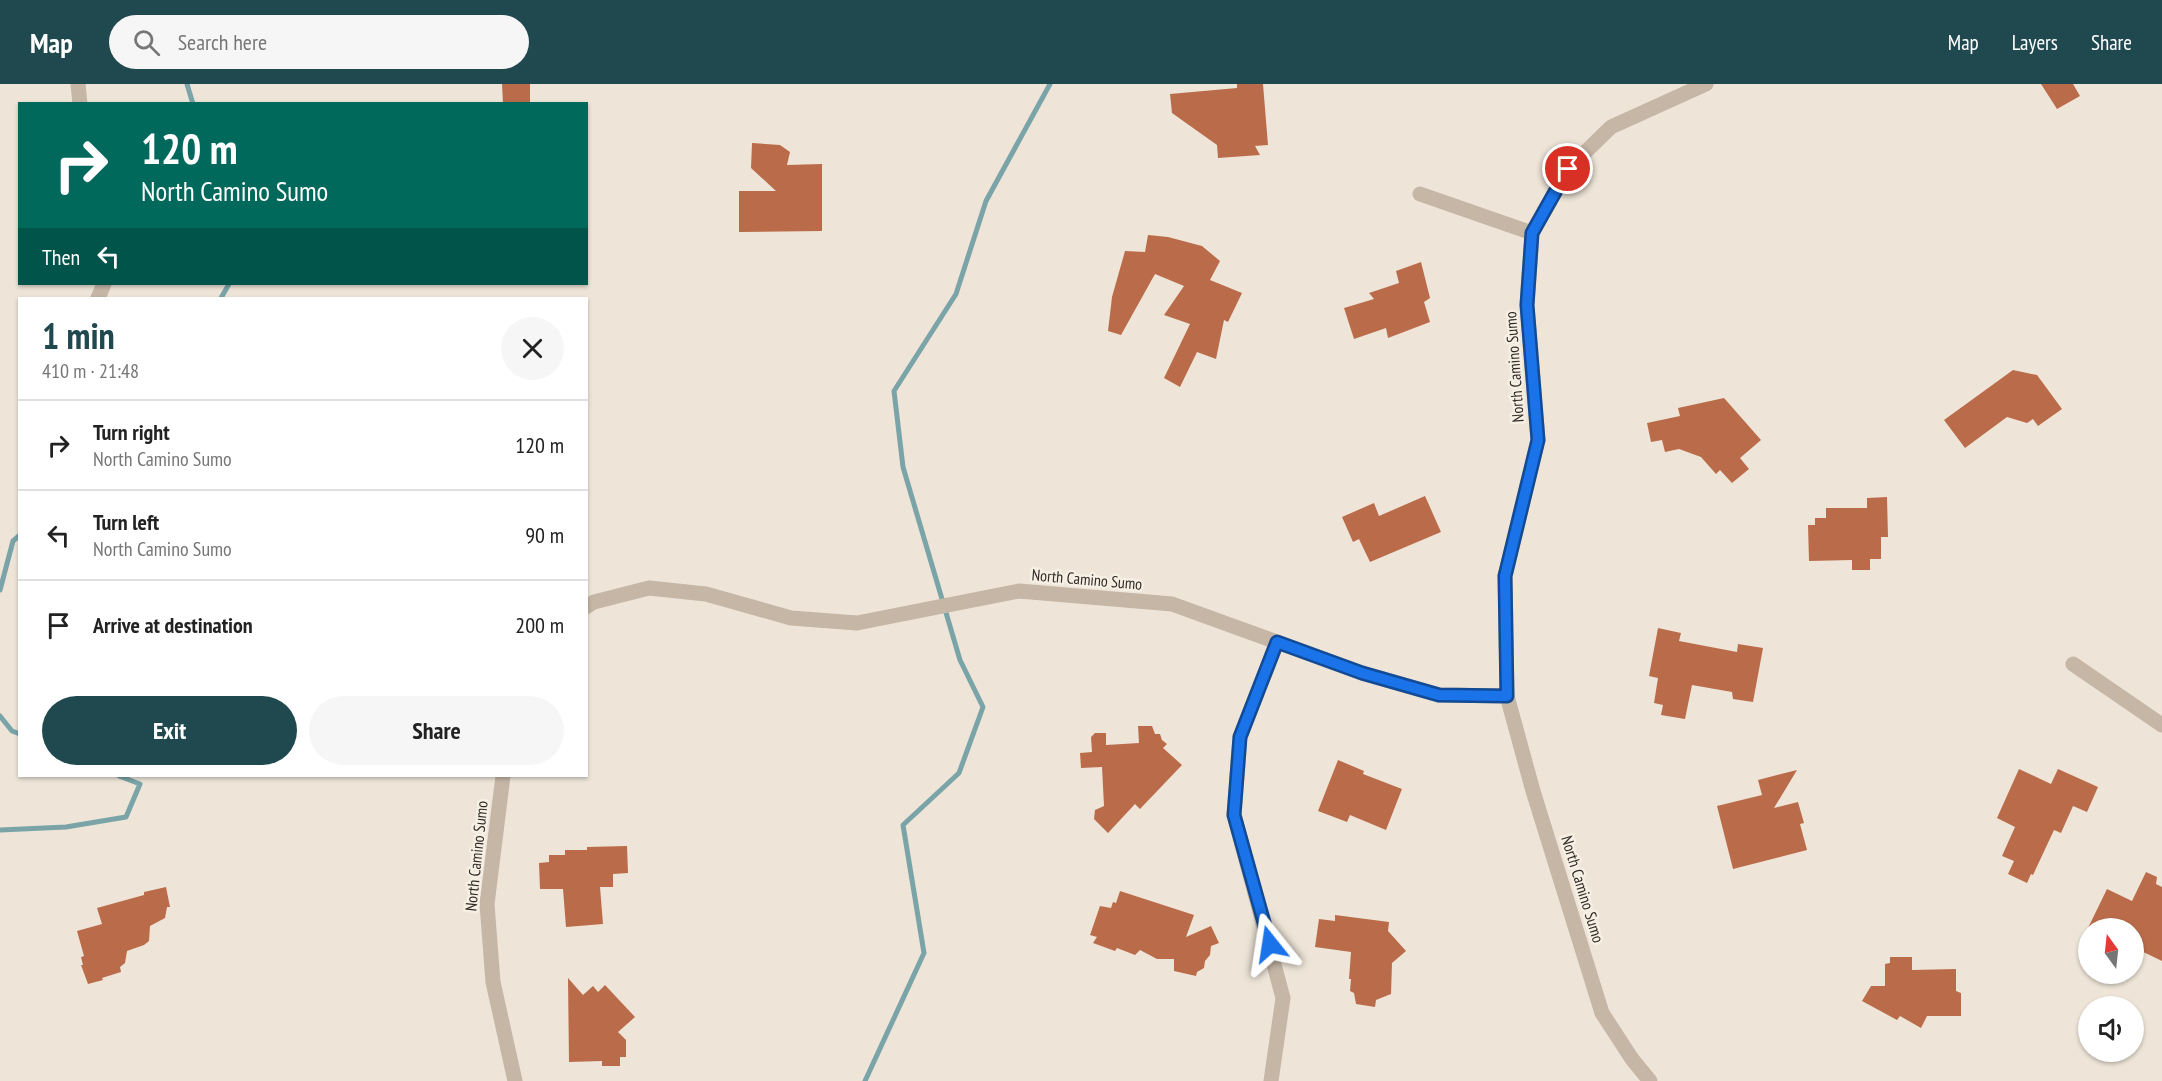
<!DOCTYPE html>
<html lang="en">
<head>
<meta charset="utf-8">
<style>
	body { margin:0; font-family:"PT Sans Narrow",sans-serif; background:#f6f6f6; color:#222; height:100vh; display:flex; flex-direction:column; font-size:22px; white-space:nowrap }
	* { box-sizing:border-box; margin:0 }
	p { font-size:20px; color:#767676 }
	.icon { flex:none; width:33px; height:33px; fill:none; stroke:currentColor; stroke-width:2; stroke-linecap:round; stroke-linejoin:round }
	.map { position:relative; flex:1; overflow:hidden }
	.sheet { position:absolute; left:18px; top:213px; width:570px; height:480px; display:flex; flex-direction:column; background:#fff; border-radius:0px; box-shadow:0 2px 4px #0004 }
	.sheet>* { flex:none }
	.banner { position:absolute; left:18px; top:18px; width:570px; height:183px; border-radius:0px; box-shadow:0 2px 4px #0004; background:#00695c; color:#fff; overflow:hidden }
	.needle { width:39px; rotate:345deg }
	.controls { position:absolute; left:2078px; top:834px; display:grid; gap:12px }
	.controls a { display:grid; place-items:center; width:66px; height:66px; border-radius:50%; background:#fff; box-shadow:0 2px 4px #0004; font-size:30px }
	.pin { position:absolute; display:grid; place-items:center; width:51px; height:51px; color:#fff; margin:-26px; border:3px solid #fff; border-radius:50%; box-shadow:0 2px 6px #0007 }
	.me { position:absolute; width:66px; margin:-33px; rotate:345deg; stroke-linejoin:round; filter:drop-shadow(0 0 4px #0008) }
	.turn { display:flex; align-items:center; gap:21px; height:126px; padding:0 24px; font-size:27px }
	.turn .icon { width:78px; height:78px; stroke-width:2.5 }
	.turn b { display:block; font-size:42px; line-height:51px }
	.then { display:flex; align-items:center; height:57px; padding:0 24px; background:#0003; gap:12px; font-size:22px }
	.round { display:grid; place-items:center; flex:none; width:63px; height:63px; border-radius:32px; background:#f6f6f6 }
	.headline { display:flex; align-items:center; justify-content:space-between; height:102px; padding:0 24px }
	h1 { font-size:36px; font-weight:700; line-height:45px; color:#20494f }
	.cta { display:flex; gap:12px; margin-top:auto; padding:12px 24px }
	.cta a { flex:1; height:69px; border-radius:36px; background:#20494f; color:#fff; font-size:24px; font-weight:700; line-height:69px; text-align:center }
	.cta a+a { background:#f6f6f6; color:#222 }
	ul { padding:0; list-style:none }
	li { display:flex; align-items:center; gap:18px; height:90px; padding:0 24px; border-top:2px solid #e0e0e0 }
	li div { flex:1 }
	li b { display:block; font-size:22px }
	li em { font-style:normal }
	header { display:flex; align-items:center; gap:36px; box-sizing:border-box; height:84px; padding:0 30px; background:#20494f; color:#fff }
	header strong { font-size:28px }
	nav { display:flex; gap:33px; margin-inline-start:auto; font-size:21px }
	.search { width:420px; height:54px; background:#f6f6f6; display:flex; align-items:center; gap:15px; box-sizing:border-box; padding:0 21px; border-radius:33px; color:#767676; font-size:22px }
	.map>svg:first-child { display:block }
	.lines { fill:none; stroke-linecap:round; stroke-linejoin:round }
	.stream { stroke:#7aa4a8; stroke-width:5 }
	.building { fill:#ba6c4a }
	.minor { stroke:#c5b6a6; stroke-width:15 }
	.route-casing { stroke:#114b97; stroke-width:15 }
	.route { stroke:#1a73e8; stroke-width:10 }
	.labels { text-anchor:middle; dominant-baseline:central; stroke-width:5; stroke-linejoin:round; paint-order:stroke }
	.street-label { font-size:16px; fill:#312a26; stroke:#f6efe4 }
</style>
</head>
<body>
<header>
<strong>Map</strong>
<div class="search"><svg class="icon" aria-label="search" viewBox="0 0 24 24"><circle cx="10" cy="10" r="6"/><path d="M15 15l6 6"/></svg>Search here</div>
<nav><a>Map</a><a>Layers</a><a>Share</a></nav>
</header>
<div class="map">
<svg width="2162" height="997" viewBox="0 0 2162 997">
	<rect width="100%" height="100%" fill="#eee5d8"/>
	<g class="lines">
		<path class="stream" d="M187,0L193,20
			M221,214L229,200
			M0,506L13,457L20,451
			M0,632L12,647L20,650
			M0,746L66,743L126,733L140,700L119,692
			M865,997L924,869L903,741L959,689L983,623L960,576L903,383L894,307L956,210L986,117L1050,0"/>
	</g>
	<path class="building" d="M502,0H530V20H503Z
		M1237,0H1263L1268,61L1255,62L1260,71L1218,74L1217,61L1172,29L1170,10L1237,4Z
		M2041,0H2073L2080,12L2057,25Z
		M752,59L780,61L790,68L787,81L822,80V147L739,148V107H776L751,84Z
		M1148,151L1168,153L1202,162L1220,177L1210,196L1242,209L1228,238L1224,236L1216,275L1197,268L1180,303L1164,294L1190,240L1164,231L1184,202L1155,190L1121,251L1108,247L1112,213L1125,167L1145,168Z
		M1421,178L1430,214L1424,218L1430,238L1388,254L1386,244L1354,255L1344,224L1374,215L1369,209L1399,199L1396,187Z
		M2013,286L2037,291L2062,325L2038,342L2033,335L2027,339L2007,333L1965,364L1944,336Z
		M1724,314L1761,356L1740,374L1749,385L1732,399L1720,386L1716,390L1701,373L1679,365L1665,368L1662,356L1651,358L1647,339L1680,332L1678,324Z
		M1425,412L1441,448L1370,478L1359,455L1353,458L1342,433L1374,419L1379,432Z
		M1887,413L1888,453H1881V475H1870V486H1852V476L1809,477L1808,441H1815V434H1826V424H1867V414Z
		M1658,544L1681,549L1679,557L1737,568L1738,560L1763,564L1753,618L1733,615L1732,608L1692,601L1685,635L1661,631L1663,621L1654,619L1658,594L1649,592Z
		M1138,642H1152L1155,650H1160L1162,656L1167,660L1163,664L1182,681L1140,725L1135,720L1108,749L1094,735L1095,726L1104,722L1102,683L1081,684L1080,669L1092,668L1091,653L1095,649H1106V661L1139,659Z
		M1338,676L1364,687L1363,690L1402,705L1386,746L1350,731L1347,738L1318,727Z
		M2019,685L2051,700L2058,685L2098,703L2087,728L2073,722L2061,749L2054,746L2033,791L2031,790L2027,799L2008,790L2014,777L2002,772L2015,743L1997,734Z
		M1797,686L1774,724L1798,718L1804,739L1800,740L1807,766L1733,785L1717,722L1762,711L1758,696Z
		M627,762L628,789L613,790V803H600L603,840L566,843L563,805H540L539,779L549,778V771H565V766H587V763Z
		M2146,788L2157,793L2156,800L2162,803V877L2133,863V844H2088L2107,805L2132,817Z
		M166,803L170,823H167L165,834L150,842L149,857L144,861L127,867L125,879L120,883L121,888L102,894L103,896L88,900L81,881H83L81,873L84,872L77,847L102,840L97,824L144,811V808Z
		M1120,807L1194,831L1186,853L1211,842L1219,859L1211,862L1210,871L1205,877L1204,884L1197,888L1196,892L1174,887V875H1157L1140,866L1135,871L1117,864L1115,867L1093,859L1097,853L1090,851L1100,822L1111,824L1113,818L1116,819Z
		M1335,831L1389,838L1388,847L1406,867L1392,879L1391,910L1376,916L1375,923L1356,920L1354,909L1350,907L1351,895H1349L1351,868L1315,863L1319,835L1335,837Z
		M1890,873H1912V886L1956,885V907L1961,909V932H1927L1921,944L1900,932L1897,936L1862,917L1871,902H1885V880L1890,879Z
		M568,894L583,911L593,902L598,908L605,901L635,933L618,948L626,956V973H620V982H602V977L569,978Z"/>
	<g class="lines">
		<path class="minor" d="M78,0L80,20
			M1420,110L1532,149
			M98,214L104,200
			M586,523L594,518L649,504L706,510L791,534L857,539L1019,507L1172,520L1362,589L1439,611L1507,612L1505,492L1538,356L1527,221L1532,149L1568,85L1611,43L1706,0
			M2073,580L2162,641
			M1507,612L1533,707L1602,929L1632,975L1650,997
			M503,692L487,820L493,898L515,997
			M1271,997L1283,914L1234,731L1240,653L1277,558"/>
	</g>
	<g class="lines">
		<g class="route-casing">
			<path id="route" d="M1270,860L1234,731L1240,653L1277,558L1362,589L1439,611L1507,612L1505,492L1538,356L1527,221L1532,149L1568,85"/>
		</g>
		<use href="#route" class="route"/>
	</g>
	<g class="labels">
		<g class="street-label">
			<text transform="translate(1514 283) rotate(-94)">North Camino Sumo</text>
			<text transform="translate(1087 495) rotate(5)">North Camino Sumo</text>
			<text transform="translate(476 772) rotate(-84)">North Camino Sumo</text>
			<text transform="translate(1583 805) rotate(73)">North Camino Sumo</text>
		</g>
	</g>
</svg>
<div class="controls">
<a><svg class="needle" viewBox="-14 -14 28 28"><path d="M0-13l5 13h-10z" fill="#e53935"/><path d="M0 13l5-13h-10z" fill="#767676"/></svg></a>
<a><svg class="icon" aria-label="sound" viewBox="0 0 24 24"><path d="M4 9h4l5-4v14l-5-4H4zM17 9q2 3 0 6"/></svg></a>
</div>
<div class="pin" style="left:1568px;top:85px;background:#d93025"><svg class="icon" aria-label="arrive" viewBox="0 0 24 24"><path d="M6 21V4h12l-3 4 3 4H6"/></svg></div>
<svg class="me" style="left:1270px;top:860px" viewBox="-20 -20 40 40"><path d="M0-17L14 15 0 8-14 15z" fill="#1a73e8" stroke="#fff" stroke-width="4"/></svg>
<div class="banner">
<div class="turn"><svg class="icon" aria-label="right" viewBox="0 0 24 24"><path d="M7 20v-9h11M14 6l5 5-5 5"/></svg><div><b>120 m</b>North Camino Sumo</div></div>
<div class="then">Then<svg class="icon" aria-label="left" viewBox="0 0 24 24"><path d="M17 20v-9H6M10 6l-5 5 5 5"/></svg></div>
</div>
<section class="sheet">
<div class="headline"><div><h1>1 min</h1><p>410 m · 21:48</p></div><a class="round"><svg class="icon" aria-label="close" viewBox="0 0 24 24"><path d="M6 6l12 12M18 6L6 18"/></svg></a></div>
<ul>
<li><svg class="icon" aria-label="right" viewBox="0 0 24 24"><path d="M7 20v-9h11M14 6l5 5-5 5"/></svg><div><b>Turn right</b><p>North Camino Sumo</p></div><em>120 m</em></li>
<li><svg class="icon" aria-label="left" viewBox="0 0 24 24"><path d="M17 20v-9H6M10 6l-5 5 5 5"/></svg><div><b>Turn left</b><p>North Camino Sumo</p></div><em>90 m</em></li>
<li><svg class="icon" aria-label="arrive" viewBox="0 0 24 24"><path d="M6 21V4h12l-3 4 3 4H6"/></svg><div><b>Arrive at destination</b></div><em>200 m</em></li>
</ul>
<div class="cta"><a>Exit</a><a>Share</a></div>
</section>
</div>
</body>
</html>
